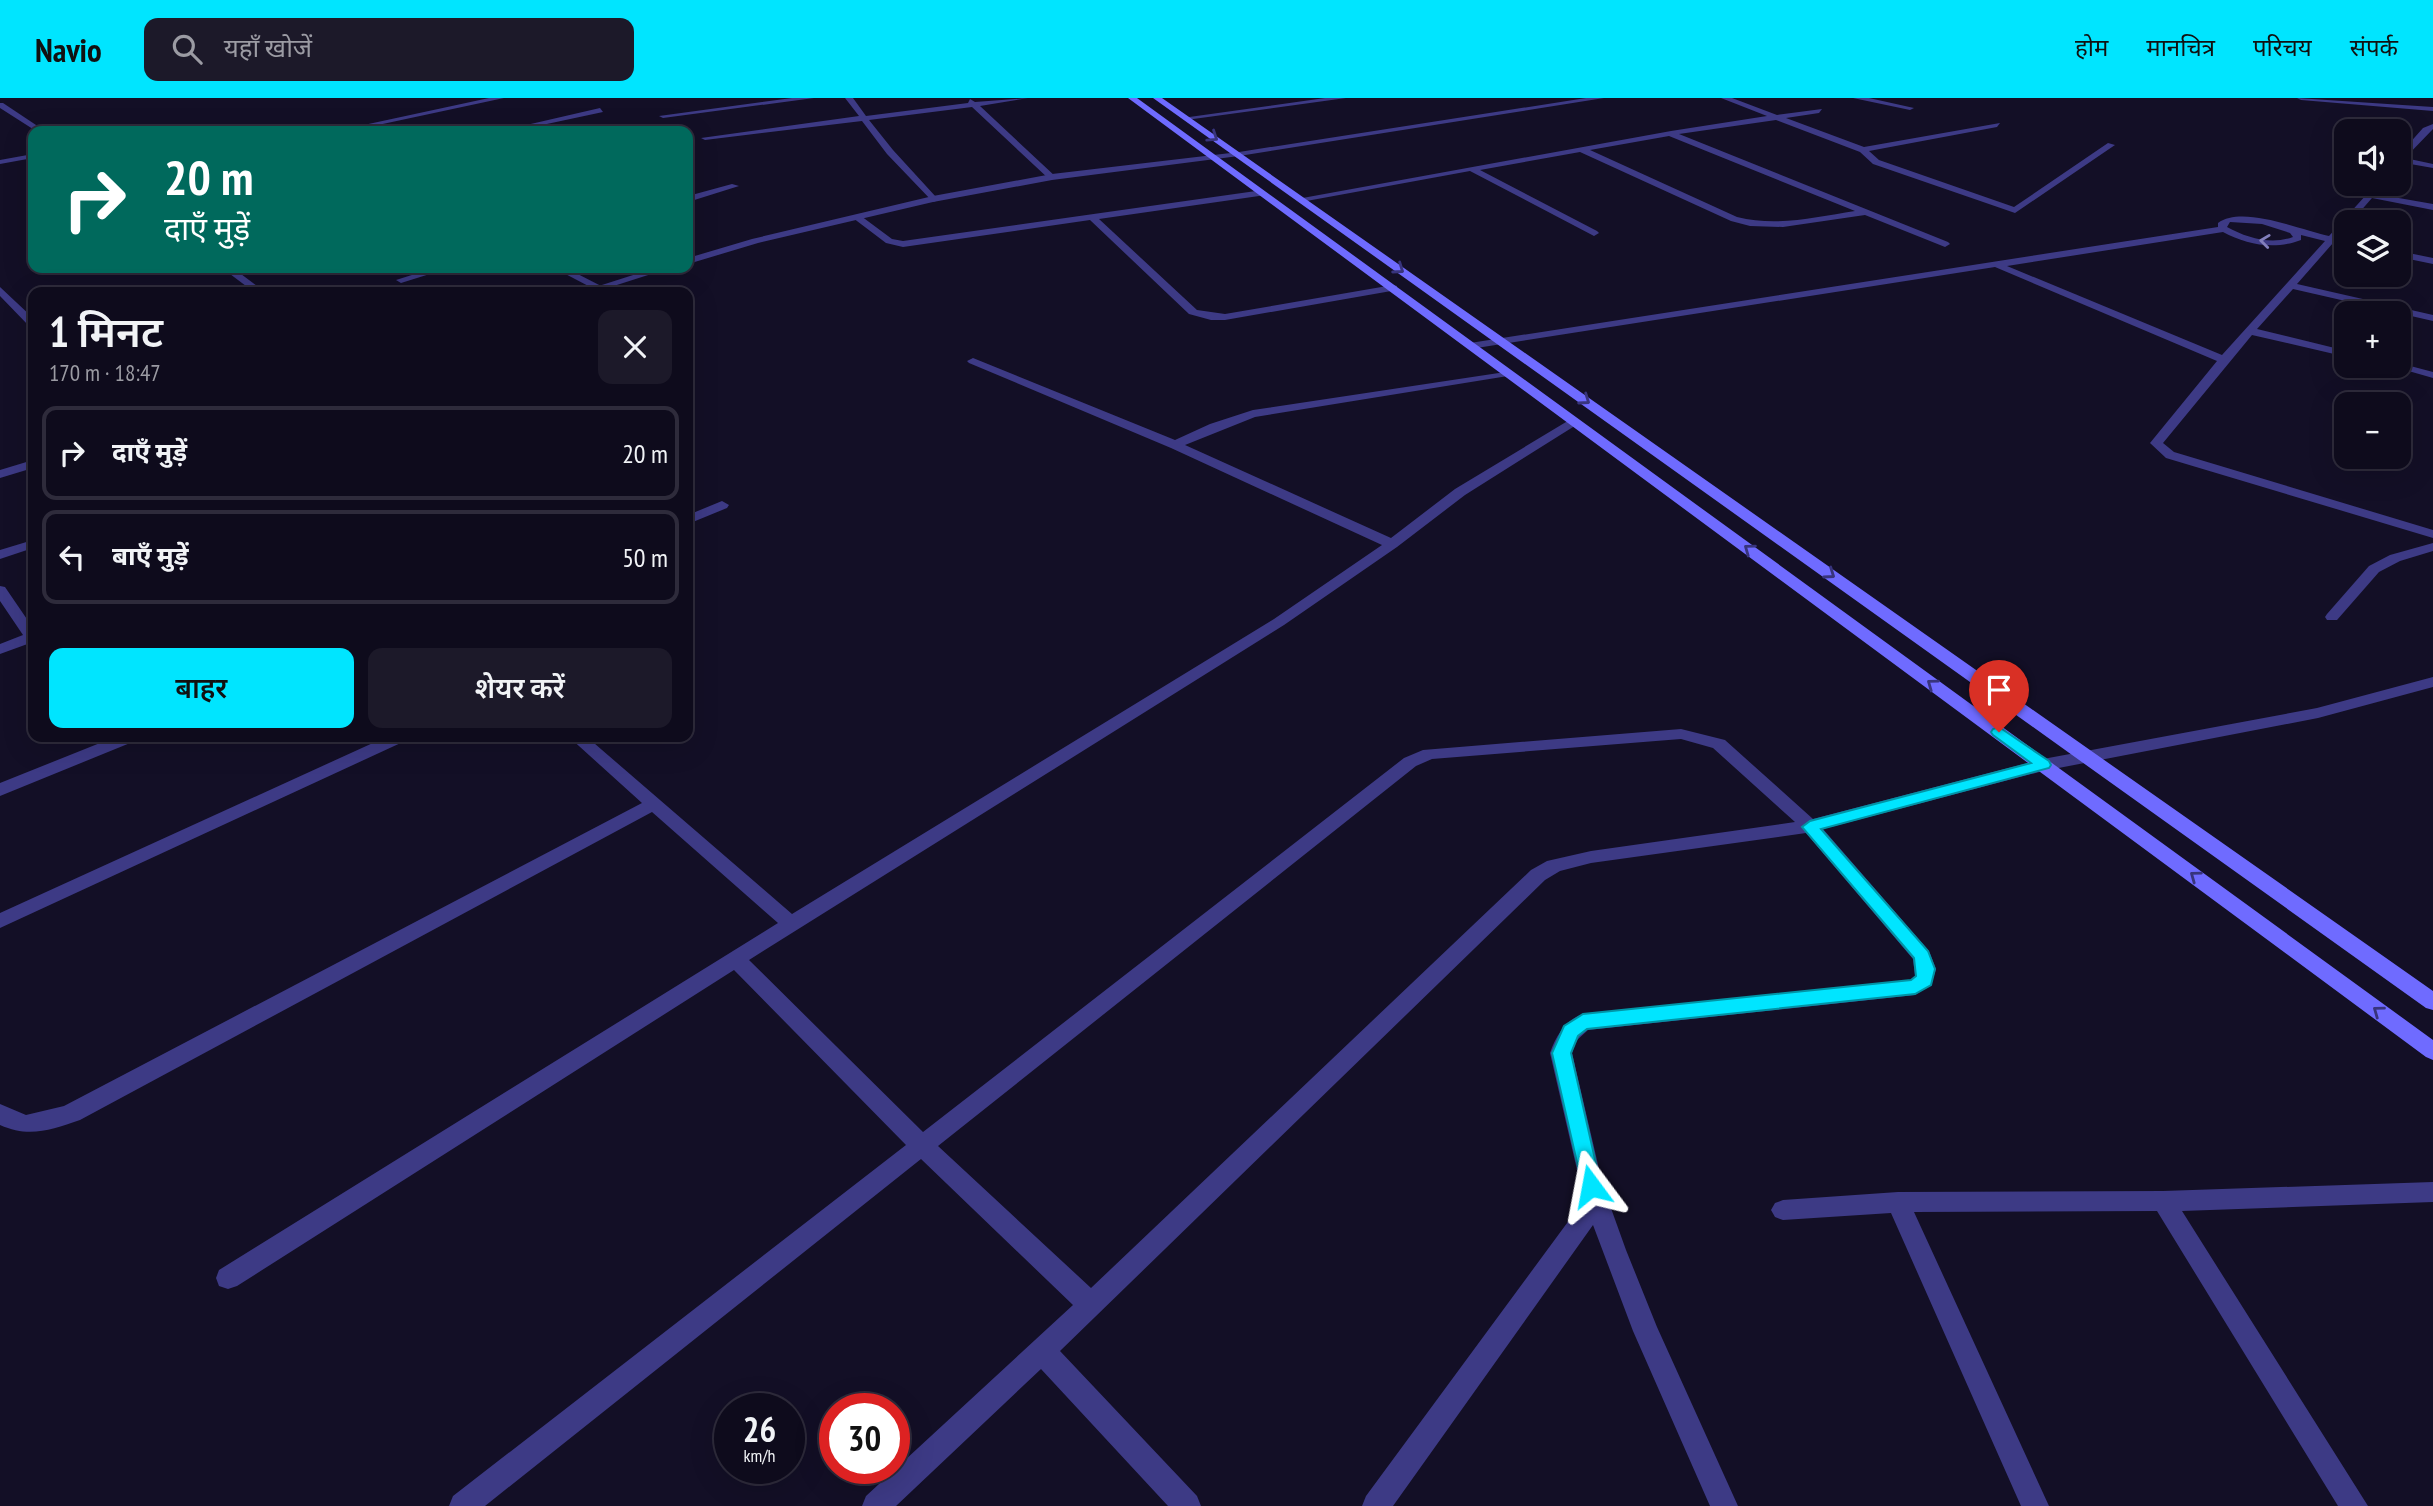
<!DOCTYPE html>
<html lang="hi">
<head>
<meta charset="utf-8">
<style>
	body { margin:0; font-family:"PT Sans Narrow","Noto Sans Devanagari",sans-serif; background:#1c1929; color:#f1f3f6; height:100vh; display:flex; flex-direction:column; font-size:26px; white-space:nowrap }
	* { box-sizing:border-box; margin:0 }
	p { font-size:23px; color:#9b9ba3 }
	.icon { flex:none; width:38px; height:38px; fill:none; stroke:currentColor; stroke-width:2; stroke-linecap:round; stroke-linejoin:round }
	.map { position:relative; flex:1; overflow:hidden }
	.drawer { position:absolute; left:28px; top:189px; width:665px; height:455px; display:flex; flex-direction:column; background:#0e0b1c; border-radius:14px; box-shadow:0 7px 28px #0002,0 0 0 2px #2e2b3b }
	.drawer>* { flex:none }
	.top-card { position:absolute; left:28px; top:28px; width:665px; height:147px; border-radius:14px; box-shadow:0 7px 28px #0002,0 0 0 2px #2e2b3b; background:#00695c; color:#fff; overflow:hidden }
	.buttons { position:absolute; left:2334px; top:21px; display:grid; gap:14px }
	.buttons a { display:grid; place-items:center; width:77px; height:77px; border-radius:14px; background:#0e0b1c; box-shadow:0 7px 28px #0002,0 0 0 2px #2e2b3b; font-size:35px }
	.speed { position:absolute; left:714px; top:1295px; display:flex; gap:14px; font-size:35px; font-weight:700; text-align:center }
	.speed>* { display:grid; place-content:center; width:91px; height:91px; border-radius:50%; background:#0e0b1c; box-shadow:0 7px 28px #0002,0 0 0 2px #2e2b3b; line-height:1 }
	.speed small { font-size:18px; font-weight:400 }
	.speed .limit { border:10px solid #d22; background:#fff; color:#111 }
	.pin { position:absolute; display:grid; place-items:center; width:60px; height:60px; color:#fff; margin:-72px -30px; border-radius:50% 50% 50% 0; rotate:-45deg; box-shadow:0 0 7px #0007 }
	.pin .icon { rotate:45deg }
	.me { position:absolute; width:77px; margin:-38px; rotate:347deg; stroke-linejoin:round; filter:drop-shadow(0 0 5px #0008) }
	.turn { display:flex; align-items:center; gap:24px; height:147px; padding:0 21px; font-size:32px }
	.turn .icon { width:91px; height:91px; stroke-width:2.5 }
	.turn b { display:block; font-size:49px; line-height:60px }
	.round { display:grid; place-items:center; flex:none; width:74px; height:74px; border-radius:14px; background:#1c1929 }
	.summary { display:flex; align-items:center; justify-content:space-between; height:119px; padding:0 21px }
	h1 { font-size:42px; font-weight:600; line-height:52px }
	.cta { display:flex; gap:14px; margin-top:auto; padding:14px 21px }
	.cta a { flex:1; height:80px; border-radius:14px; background:#00e5ff; color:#111; font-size:28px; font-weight:600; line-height:80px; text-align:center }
	.cta a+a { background:#1c1929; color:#f1f3f6 }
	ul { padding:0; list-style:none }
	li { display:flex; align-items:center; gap:21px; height:94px; margin:0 14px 10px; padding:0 7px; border:4px solid #2e2b3b; border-radius:14px }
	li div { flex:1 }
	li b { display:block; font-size:26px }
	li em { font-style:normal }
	header { display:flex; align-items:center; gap:42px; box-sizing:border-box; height:98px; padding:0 35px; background:#00e5ff; color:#111 }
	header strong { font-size:33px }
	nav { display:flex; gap:38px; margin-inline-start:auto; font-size:24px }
	.search { width:490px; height:63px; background:#1c1929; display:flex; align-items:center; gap:18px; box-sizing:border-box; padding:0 24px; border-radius:14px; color:#9b9ba3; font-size:26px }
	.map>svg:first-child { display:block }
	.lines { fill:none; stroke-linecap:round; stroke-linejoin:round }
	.service { fill:#3d3a85; fill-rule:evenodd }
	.minor { fill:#3d3a85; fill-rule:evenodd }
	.tertiary { fill:#3d3a85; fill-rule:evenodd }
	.secondary { fill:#6f6bff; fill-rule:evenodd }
	.oneway { stroke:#38347d }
	.oneway2 { stroke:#837fbc }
	.route { fill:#00e5ff; stroke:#0095a6; stroke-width:2 }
</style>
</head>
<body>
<header>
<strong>Navio</strong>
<div class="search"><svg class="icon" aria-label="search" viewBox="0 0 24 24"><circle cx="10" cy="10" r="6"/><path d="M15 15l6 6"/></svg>यहाँ खोजें</div>
<nav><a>होम</a><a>मानचित्र</a><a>परिचय</a><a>संपर्क</a></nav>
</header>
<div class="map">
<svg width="2433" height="1408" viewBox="0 0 2433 1408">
	<rect width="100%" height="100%" fill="#130f26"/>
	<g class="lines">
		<path class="service" d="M1263,92L1266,97L1099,121L1197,212L1225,216L1393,187L1397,188V192L1225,222H1211L1189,216L1090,122L903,149L886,145L853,120L861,118L892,141L903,143Z
			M2433,1084V1104L2182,1113L2368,1408H2338L2157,1113L1914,1114L2049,1408H2021L1891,1115L1783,1122L1775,1119L1771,1112L1775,1105L1783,1102L1898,1094L2163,1093Z"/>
		<path class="minor" d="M489,0H504L350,33H336Z
			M792,0H814L663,20L659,18Z
			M845,0H853L866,18L968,5L970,1L975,4L1028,0L980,8L1056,79L1049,81L972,9L869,22L893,52L936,99V103L933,104L887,56L862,23L705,42L701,40L859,18Z
			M1325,0H1346L1186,22L1182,20Z
			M1721,0H1732L1777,17L1822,11L1819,15L1786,20L1864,49L2000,25L1997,29L1869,53L1879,62L2014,109L2108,45L2115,47L2015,115L1873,66L1860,54L1776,22L1679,36L1948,144L1950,146L1945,149L1865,117L1783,129L1750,128L1731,123L1580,54L1480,72L1597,133L1599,135L1594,138L1470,73L1301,104L1297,101L1671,33L1767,18ZM1669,38L1855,113C1816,119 1777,129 1737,119L1590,52Z
			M1853,0H1869L1914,10L1910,12Z
			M0,5H3L45,33H36L0,10Z
			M600,10L603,14L514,33H501Z
			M2433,26V31L2405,60L2433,66V70L2399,64V57L2423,30Z
			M33,56V60L0,66V62Z
			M732,86L739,88L688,104V98Z
			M2376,86H2384L2376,96L2433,106V112L2372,100L2351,124H2347V129L2337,140L2347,142V148L2333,145L2297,186L2433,217V223L2293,191L2257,231L2347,253V259L2252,237L2163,345L2174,354L2433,432V440L2166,360L2150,345L2217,263L1995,169L1470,251L1465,248L1470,245L2218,129V125C2243,107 2300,132 2329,138ZM2230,124L2262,126L2290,135L2293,139C2271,147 2247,140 2227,129ZM2223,134C2247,147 2275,152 2301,142V137L2325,143L2222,257L2007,168Z
			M2399,153L2433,160V166L2399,159Z
			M222,170H233L265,194H254Z
			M434,170H449L401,185L396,182Z
			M554,170H566L605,190L596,192Z
			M0,189L33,220V229L29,228L0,198Z
			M973,260L1175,342L1210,326L1253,312L1512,273V277L1508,278L1255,319L1185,347L1391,440L1455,391L1571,321L1581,324L1465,397L1397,449L1284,527L749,862L923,1034L1404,660L1423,652L1681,631L1725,642L1813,721L2043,661L2317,610L2433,579V589L2318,620L2043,673L1823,731L1929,853L1936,871L1931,887L1915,897L1588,932L1576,943L1572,955L1603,1088L1626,1152L1657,1229L1738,1408H1710L1633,1233L1593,1127L1393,1408H1362L1366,1398L1584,1102L1550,955C1556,938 1565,922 1583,916L1910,882L1915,878L1913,861L1806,735L1591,765L1560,773L1545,782L1060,1253L1197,1398L1201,1408H1168L1041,1271L896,1408H862L866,1398L1073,1207L921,1061L485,1408H449L453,1398L906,1047L734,872L237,1188L228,1191L219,1188L216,1180L219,1172L778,825L652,714L80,1022C51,1032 29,1040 0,1027V1006L26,1017L64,1008L642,705L569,639H587L792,816L1274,521L1382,447L1171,350L969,265L967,263ZM1681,641L1713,650L1795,724L1591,753L1547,763L1531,772L1091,1190L938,1048L1416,668L1432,661Z
			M2399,265L2433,274V280L2391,268H2399Z
			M722,403L729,407L727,410L688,426V417Z
			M33,442V450L0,461V452Z
			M2433,445V453L2400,463L2379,474L2337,522H2327L2325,519L2327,516L2369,468L2390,457Z
			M0,488L5,489L33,530V544L0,556V546L23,537L0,503Z
			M115,639H137L135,643L0,698V685Z
			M386,639H407L405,643L0,830V815Z"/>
		<path class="tertiary" d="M1586,0H1604L1239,58L1052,82L933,104L758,145L688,166V160L752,141L933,98L1052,76L1239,54Z
			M2297,0L2433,9V13L2301,2Z
			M655,170H670L595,194H580Z
			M33,362V370L0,380V372Z"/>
		<path class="secondary" d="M1128,0H1137L2433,942V962L2426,959Z
			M1153,0H1162L2433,893V912L2426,910Z"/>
	</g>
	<defs><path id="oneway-chevron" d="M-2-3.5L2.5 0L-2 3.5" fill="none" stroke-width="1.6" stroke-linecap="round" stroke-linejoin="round" transform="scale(1.75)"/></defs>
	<g class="oneway">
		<use href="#oneway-chevron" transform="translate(1213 39) rotate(34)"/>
		<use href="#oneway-chevron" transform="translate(1399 171) rotate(35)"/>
		<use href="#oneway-chevron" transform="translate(1585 302) rotate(35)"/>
		<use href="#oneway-chevron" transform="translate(1749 451) rotate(-144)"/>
		<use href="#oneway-chevron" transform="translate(1830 476) rotate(35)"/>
		<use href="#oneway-chevron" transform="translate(1932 586) rotate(-144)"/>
		<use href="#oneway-chevron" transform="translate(2195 778) rotate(-144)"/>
		<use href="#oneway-chevron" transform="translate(2378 913) rotate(-144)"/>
	</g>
	<use class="oneway2" href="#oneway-chevron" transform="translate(2265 143) rotate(-173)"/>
	<path class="route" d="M1999,629L2049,663L2051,667L2049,670L1821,731L1928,853L1935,871L1931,887L1915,896L1587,931L1578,938L1571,955L1601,1088L1598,1095L1591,1097L1584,1095L1552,955L1564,928L1583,916L1911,882L1916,878L1914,860L1802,729L1810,723L2031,665L1993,637L1991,634L1993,631Z"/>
</svg>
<div class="buttons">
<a><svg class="icon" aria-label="sound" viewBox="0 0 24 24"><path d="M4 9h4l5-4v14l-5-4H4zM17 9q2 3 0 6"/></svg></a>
<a><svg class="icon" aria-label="layers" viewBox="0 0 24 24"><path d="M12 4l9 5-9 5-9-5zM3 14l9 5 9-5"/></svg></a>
<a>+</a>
<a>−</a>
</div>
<div class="speed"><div>26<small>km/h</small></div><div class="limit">30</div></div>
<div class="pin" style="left:1999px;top:634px;background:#d93025"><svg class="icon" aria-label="arrive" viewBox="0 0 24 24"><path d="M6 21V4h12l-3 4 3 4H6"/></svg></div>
<svg class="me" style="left:1591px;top:1088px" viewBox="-20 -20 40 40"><path d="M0-17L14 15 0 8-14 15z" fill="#00e5ff" stroke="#fff" stroke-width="4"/></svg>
<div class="top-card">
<div class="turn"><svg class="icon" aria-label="right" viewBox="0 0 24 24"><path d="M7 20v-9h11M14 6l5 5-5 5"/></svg><div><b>20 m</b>दाएँ मुड़ें</div></div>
</div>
<section class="drawer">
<div class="summary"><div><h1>1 मिनट</h1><p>170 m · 18:47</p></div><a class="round"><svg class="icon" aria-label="close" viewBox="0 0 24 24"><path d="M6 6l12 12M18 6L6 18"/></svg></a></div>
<ul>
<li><svg class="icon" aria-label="right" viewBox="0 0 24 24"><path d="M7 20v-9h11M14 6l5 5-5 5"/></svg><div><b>दाएँ मुड़ें</b></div><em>20 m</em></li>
<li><svg class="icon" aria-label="left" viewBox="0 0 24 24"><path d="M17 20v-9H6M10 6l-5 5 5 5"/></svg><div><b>बाएँ मुड़ें</b></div><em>50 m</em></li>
</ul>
<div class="cta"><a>बाहर</a><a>शेयर करें</a></div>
</section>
</div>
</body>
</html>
